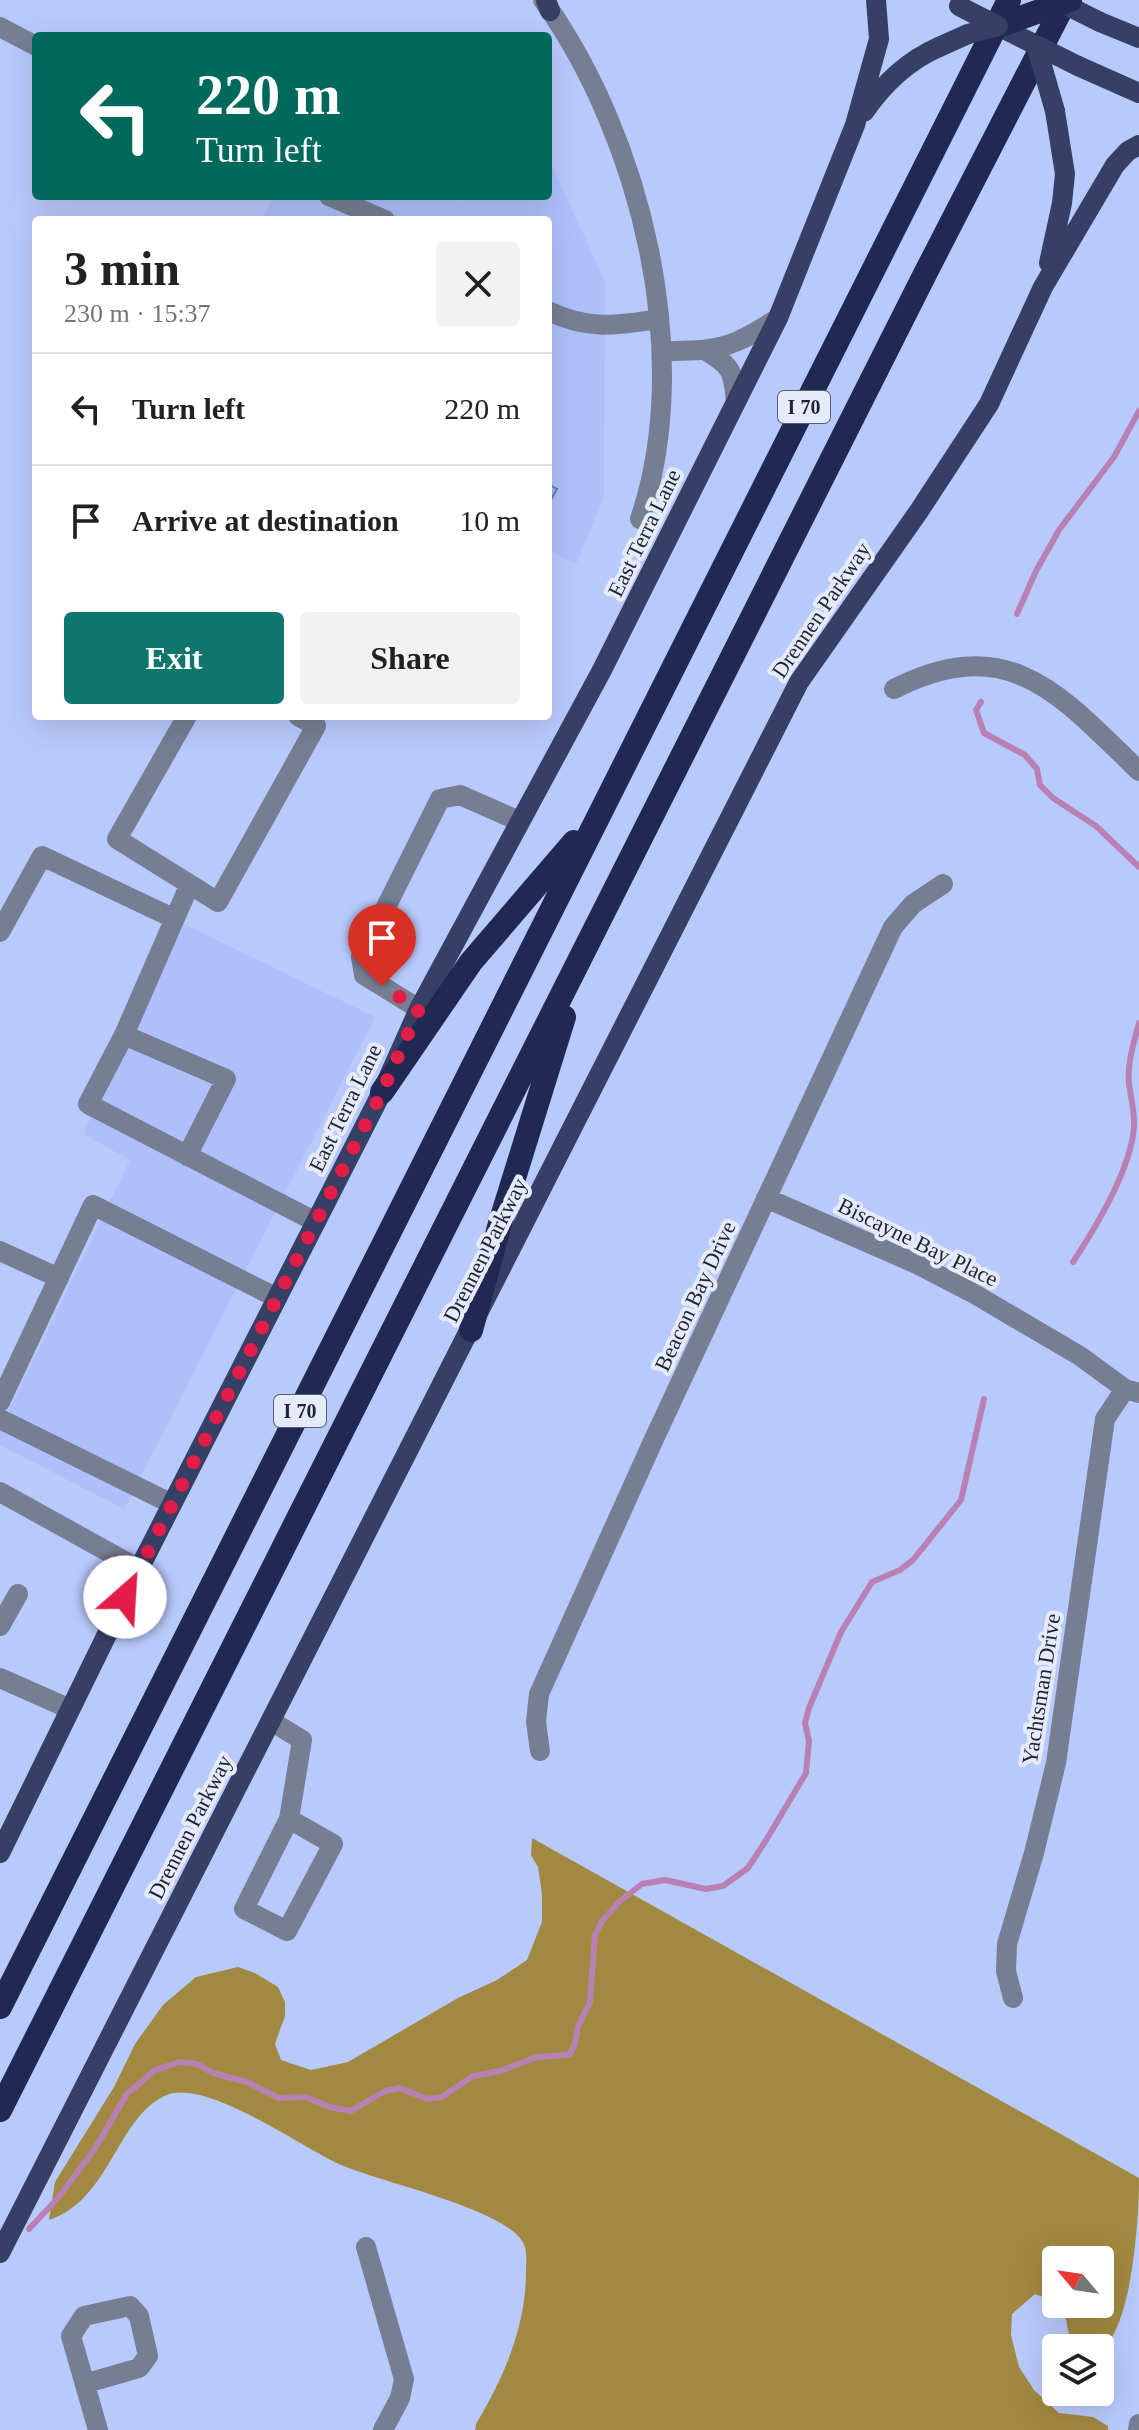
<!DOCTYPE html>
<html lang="en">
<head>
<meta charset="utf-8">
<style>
	body { margin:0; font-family:Georgia,serif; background:#f2f2f2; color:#202124; height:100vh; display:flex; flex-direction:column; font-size:30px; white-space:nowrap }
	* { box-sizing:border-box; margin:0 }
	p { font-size:26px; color:#757577 }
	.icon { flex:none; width:44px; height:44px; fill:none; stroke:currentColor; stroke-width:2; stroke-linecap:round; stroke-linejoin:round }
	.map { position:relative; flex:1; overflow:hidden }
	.sheet { position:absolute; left:32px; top:216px; width:520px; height:504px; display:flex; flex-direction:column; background:#fff; border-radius:8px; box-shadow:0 8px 32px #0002 }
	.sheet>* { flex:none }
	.banner { position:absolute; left:32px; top:32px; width:520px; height:168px; border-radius:8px; box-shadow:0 8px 32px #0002; background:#00695c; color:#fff; overflow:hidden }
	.needle { width:52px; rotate:299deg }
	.controls { position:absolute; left:1042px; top:2246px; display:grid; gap:16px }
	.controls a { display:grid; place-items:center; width:72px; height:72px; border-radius:8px; background:#fff; box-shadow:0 8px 32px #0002; font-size:40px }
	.pin { position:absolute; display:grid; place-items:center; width:68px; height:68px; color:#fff; margin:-82px -34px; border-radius:50% 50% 50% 0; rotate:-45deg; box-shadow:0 0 8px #0007 }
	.pin .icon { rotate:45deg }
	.me { position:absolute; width:88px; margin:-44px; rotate:26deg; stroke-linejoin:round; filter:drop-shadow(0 0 6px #0008) }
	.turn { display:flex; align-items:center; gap:28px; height:168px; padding:0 32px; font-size:36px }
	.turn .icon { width:104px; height:104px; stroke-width:2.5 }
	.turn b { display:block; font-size:56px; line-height:68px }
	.round { display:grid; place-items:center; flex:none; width:84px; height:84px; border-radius:8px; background:#f2f2f2 }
	.overview { display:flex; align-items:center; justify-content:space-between; height:136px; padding:0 32px }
	h1 { font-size:48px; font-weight:700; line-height:60px }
	.cta { display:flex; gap:16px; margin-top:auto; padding:16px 32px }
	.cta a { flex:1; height:92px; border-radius:8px; background:#0f766e; color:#fff; font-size:32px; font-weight:700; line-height:92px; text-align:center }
	.cta a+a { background:#f2f2f2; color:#202124 }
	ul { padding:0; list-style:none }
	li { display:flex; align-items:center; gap:24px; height:112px; padding:0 32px; border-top:2px solid #e0e0e0 }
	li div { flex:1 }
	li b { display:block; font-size:30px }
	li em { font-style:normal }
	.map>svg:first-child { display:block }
	.built { fill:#adc0fa }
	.forest { fill:#a28941 }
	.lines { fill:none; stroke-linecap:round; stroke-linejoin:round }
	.stream { stroke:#b981b3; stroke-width:6 }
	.building { fill:#9fafe1; stroke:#6978a7; stroke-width:2 }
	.minor { stroke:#777e94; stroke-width:20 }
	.major { stroke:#354064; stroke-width:20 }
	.highway { stroke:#1f2952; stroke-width:24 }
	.major-bridge { stroke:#354064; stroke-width:20 }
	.highway-bridge { stroke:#1f2952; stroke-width:24 }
	.route { stroke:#e11d48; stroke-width:14; stroke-dasharray:0 25.2 }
	.labels { text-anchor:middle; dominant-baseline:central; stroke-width:8; stroke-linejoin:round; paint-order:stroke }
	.shield { fill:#e5ebfb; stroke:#5a6072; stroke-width:2 }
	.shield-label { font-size:20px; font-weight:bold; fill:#1e2438 }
	.street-label { font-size:22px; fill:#1e2438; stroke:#e5ebfb }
</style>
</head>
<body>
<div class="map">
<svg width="1139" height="2430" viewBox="0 0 1139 2430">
	<rect width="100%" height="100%" fill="#b8c9fc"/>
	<path class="built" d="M548,157L605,281L604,498L576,564L548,549V220H261L274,196H447L458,202L459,196H548Z
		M184,924L375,1017L124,1509L0,1445V1429L130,1160L83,1134Z"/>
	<path class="forest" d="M532,1838L1139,2178C1139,2219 1133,2302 1112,2337C1109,2342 1104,2347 1100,2351V2348H1072L1066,2320L1059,2304H1100V2260H1056V2302L1035,2294L1012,2314L1011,2335L1019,2367L1034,2390L1059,2413L1093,2417L1108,2426V2430H475L476,2424C504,2377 526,2327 526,2271C526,2260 528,2250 522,2241C502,2208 379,2182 339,2164C301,2147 207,2079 167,2095C117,2115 111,2200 49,2220L55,2182L114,2087L135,2044L163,2005L196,1977L238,1967L255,1973L278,1987L285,2002V2016L275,2044L281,2060L311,2070L348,2062L458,1998L497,1980L527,1960L542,1922V1894L538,1867L531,1855Z"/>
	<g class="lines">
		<path class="stream" d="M1017,614L1036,571L1059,530L1114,457L1139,411
			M981,702L976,710L984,733L1025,755L1037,769L1040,785L1053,798L1096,826L1139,867
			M1073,1262C1096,1227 1131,1169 1134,1127C1135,1113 1131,1098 1129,1084C1127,1062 1134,1043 1139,1023
			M29,2229L58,2198L94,2150L127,2094L155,2070L180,2062L197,2064L213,2073L247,2082L279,2098L306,2097L330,2107L351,2111L385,2091L400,2088L427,2099L442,2097L473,2076L500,2071L537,2057L569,2055L575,2044L578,2026L590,2002L595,1935L602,1921L620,1901L642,1884L665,1880L706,1889L723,1886L748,1868L765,1842L806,1773L809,1741L805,1723L809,1708L841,1632L872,1582L900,1570L913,1560L961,1500L984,1399"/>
	</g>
	<path class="building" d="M548,484L557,489L548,505Z"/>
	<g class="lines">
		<path class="minor" d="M543,0C641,137 695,356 640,519
			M0,27L36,46
			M329,196L385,220
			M548,311C588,330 616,326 658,319
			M662,351C718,351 731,349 778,318
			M706,351C733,367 733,372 736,402
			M894,689C1010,630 1061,696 1139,771
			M187,716L117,839L218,902L316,726L298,716
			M189,886L124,1035L88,1104L316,1222
			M0,932L42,856L173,918
			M419,1009L364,975L361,957L440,799L460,795L519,821
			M124,1035L226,1079L187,1156
			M766,1198L919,1265L971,1292L1080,1356L1125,1389L1139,1393
			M0,1251L59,1278
			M0,1402L93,1205L277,1298
			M0,1419L172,1504
			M0,1492L139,1569
			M0,1626L18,1594
			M0,1678L70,1709
			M271,1721L302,1740L289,1819L244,1909L287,1931L333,1844L289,1819
			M540,1751L536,1722L539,1694L654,1439L893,927L913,904L943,884
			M1013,1998L1006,1971L1007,1944L1034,1853L1056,1763L1105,1419L1125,1389
			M366,2247L404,2379L400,2398L383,2430
			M87,2383L139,2368L148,2356L139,2316L130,2306L84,2316L71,2336L98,2430
			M1138,2430L1139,2424"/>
		<path class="major" d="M546,0L550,11
			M1100,22L1139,38
			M998,26L1036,45
			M1078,66L1139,93
			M864,112C884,83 907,61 939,47
			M1049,263L1062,203L1065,174L1055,111
			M0,1853L139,1569L382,1092L419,1009L602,670L778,318L855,125L879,39L876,0
			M0,2253L799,682L919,511L989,404L1043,287L1115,165L1128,151L1139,145"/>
		<path class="highway" d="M998,26L1062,3
			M382,1092L471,962L574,842
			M471,1330L501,1220L564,1017
			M0,2007L1009,0
			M0,2110L926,272L1066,0"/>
		<path class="major-bridge" d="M1062,3L1100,22
			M959,6L998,26
			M1036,45L1055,111
			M1036,45L1078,66
			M939,47L968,34L998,26"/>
		<path class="highway-bridge" d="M1062,3L1070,0"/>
	</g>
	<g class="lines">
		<path class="route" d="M125,1597L382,1092L419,1009L382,986"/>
	</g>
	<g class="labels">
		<g class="shield">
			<rect x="778" y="391" width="52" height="32" rx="6"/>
			<rect x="274" y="1395" width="52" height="32" rx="6"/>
		</g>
		<g class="shield-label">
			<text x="804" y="407">I 70</text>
			<text x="300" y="1411">I 70</text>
		</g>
		<g class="street-label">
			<text transform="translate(644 533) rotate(-64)">East Terra Lane</text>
			<text transform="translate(821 610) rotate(-56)">Drennen Parkway</text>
			<text transform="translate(345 1108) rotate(-64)">East Terra Lane</text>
			<text transform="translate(918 1242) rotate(26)">Biscayne Bay Place</text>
			<text transform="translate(485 1250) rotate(-63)">Drennen Parkway</text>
			<text transform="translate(695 1296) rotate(-65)">Beacon Bay Drive</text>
			<text transform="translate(1041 1689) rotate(-81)">Yachtsman Drive</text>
			<text transform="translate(190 1827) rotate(-63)">Drennen Parkway</text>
		</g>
	</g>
</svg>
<div class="controls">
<a><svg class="needle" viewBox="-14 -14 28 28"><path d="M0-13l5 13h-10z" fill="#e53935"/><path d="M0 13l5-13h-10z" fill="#757577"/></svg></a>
<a><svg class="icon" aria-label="layers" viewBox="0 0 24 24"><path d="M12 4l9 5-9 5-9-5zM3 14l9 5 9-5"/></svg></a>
</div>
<div class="pin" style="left:382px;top:986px;background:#d93025"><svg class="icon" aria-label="arrive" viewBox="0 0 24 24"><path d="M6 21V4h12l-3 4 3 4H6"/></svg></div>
<svg class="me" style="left:125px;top:1597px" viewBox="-20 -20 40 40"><circle r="19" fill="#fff"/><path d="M0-13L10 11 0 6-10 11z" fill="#e11d48"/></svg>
<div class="banner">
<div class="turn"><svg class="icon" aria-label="left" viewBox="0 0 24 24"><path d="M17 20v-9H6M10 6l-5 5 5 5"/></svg><div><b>220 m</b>Turn left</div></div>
</div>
<section class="sheet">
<div class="overview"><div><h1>3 min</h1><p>230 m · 15:37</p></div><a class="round"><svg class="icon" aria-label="close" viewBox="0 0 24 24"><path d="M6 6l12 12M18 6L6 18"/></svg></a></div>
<ul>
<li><svg class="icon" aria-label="left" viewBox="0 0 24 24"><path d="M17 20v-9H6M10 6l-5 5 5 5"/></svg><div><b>Turn left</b></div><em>220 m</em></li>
<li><svg class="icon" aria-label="arrive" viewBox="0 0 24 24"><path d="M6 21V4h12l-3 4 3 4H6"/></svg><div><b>Arrive at destination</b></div><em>10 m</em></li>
</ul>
<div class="cta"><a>Exit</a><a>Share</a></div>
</section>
</div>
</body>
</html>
